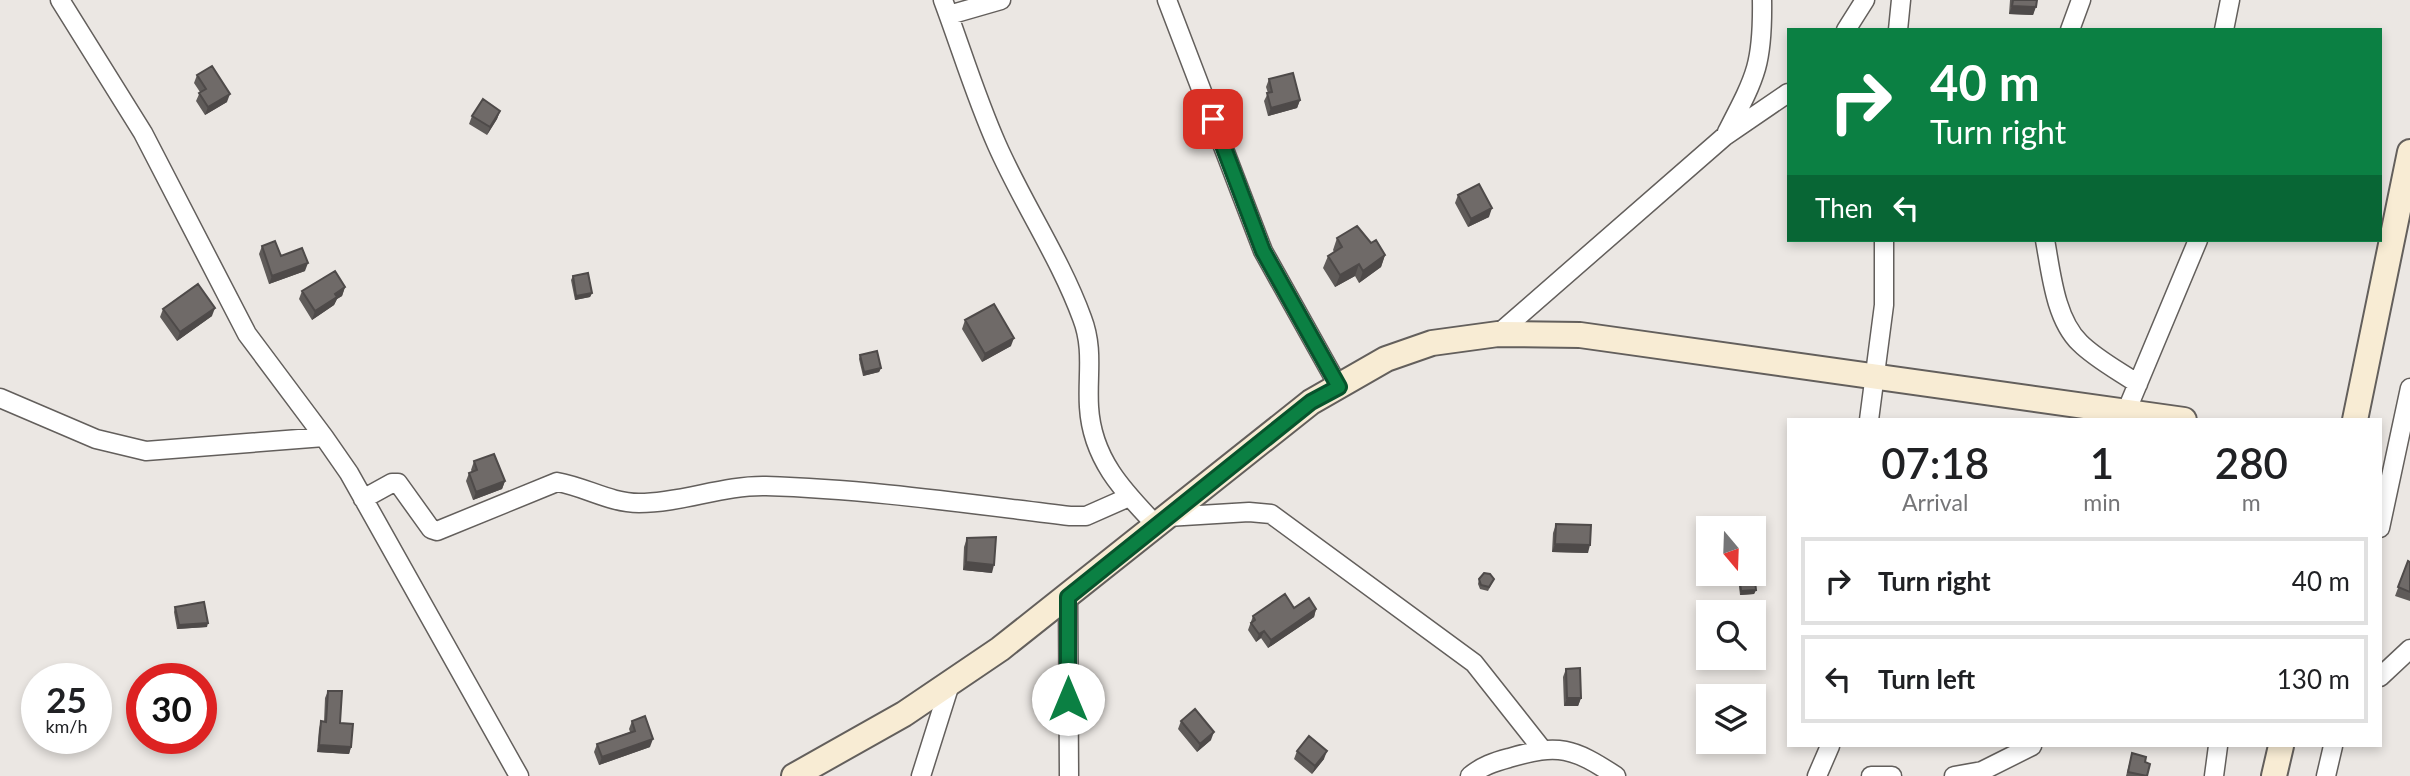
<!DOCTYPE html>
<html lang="en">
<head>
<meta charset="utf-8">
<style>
	body { margin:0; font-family:Lato,sans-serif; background:#f2f2f2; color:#202124; height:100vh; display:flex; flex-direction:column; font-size:26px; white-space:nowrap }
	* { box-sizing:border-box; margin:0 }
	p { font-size:23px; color:#757577 }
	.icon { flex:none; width:38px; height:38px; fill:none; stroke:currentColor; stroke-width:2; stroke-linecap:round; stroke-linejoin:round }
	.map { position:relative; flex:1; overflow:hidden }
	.sheet { position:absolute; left:1787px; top:418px; width:595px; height:329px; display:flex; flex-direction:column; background:#fff; border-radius:0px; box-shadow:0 4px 10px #0003 }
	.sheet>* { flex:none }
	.banner { position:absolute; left:1787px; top:28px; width:595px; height:214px; border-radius:0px; box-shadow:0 4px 10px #0003; background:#0b8043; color:#fff; overflow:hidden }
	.needle { width:46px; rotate:161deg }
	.tools { position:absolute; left:1696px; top:516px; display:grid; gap:14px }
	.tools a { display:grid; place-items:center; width:70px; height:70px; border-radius:0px; background:#fff; box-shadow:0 4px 10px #0003; font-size:35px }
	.speed { position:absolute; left:21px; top:663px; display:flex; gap:14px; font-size:35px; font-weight:700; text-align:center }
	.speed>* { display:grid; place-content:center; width:91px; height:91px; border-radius:50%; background:#fff; box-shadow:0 4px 10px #0003; line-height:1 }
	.speed small { font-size:18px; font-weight:400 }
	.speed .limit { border:10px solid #d22; background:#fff; color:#111 }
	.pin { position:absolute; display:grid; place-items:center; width:60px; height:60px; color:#fff; margin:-30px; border-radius:14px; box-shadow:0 4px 10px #0006 }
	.me { position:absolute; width:77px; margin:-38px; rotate:0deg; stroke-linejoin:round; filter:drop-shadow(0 0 5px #0008) }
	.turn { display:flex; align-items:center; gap:24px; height:147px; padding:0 28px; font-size:32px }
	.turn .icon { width:91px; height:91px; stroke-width:2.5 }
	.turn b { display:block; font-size:49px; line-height:60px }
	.then { display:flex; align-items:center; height:66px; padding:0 28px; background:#0003; gap:14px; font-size:26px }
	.eta { display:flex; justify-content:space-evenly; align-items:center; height:119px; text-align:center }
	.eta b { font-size:42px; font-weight:600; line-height:49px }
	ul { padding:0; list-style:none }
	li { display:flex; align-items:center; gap:21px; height:88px; margin:0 14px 10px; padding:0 14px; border:4px solid #e0e0e0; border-radius:0px }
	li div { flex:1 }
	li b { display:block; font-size:26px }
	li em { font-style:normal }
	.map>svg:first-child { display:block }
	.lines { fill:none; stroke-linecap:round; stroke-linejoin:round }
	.street-casing { stroke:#635f5c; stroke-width:21 }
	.secondary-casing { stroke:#635f5c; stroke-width:28 }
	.street { stroke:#fff; stroke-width:18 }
	.secondary { stroke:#f8ecd4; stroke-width:24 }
	.wall { fill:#5f5b59 }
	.shaded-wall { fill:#4e4a49 }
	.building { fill:#6f6a68; stroke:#4e4a49; stroke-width:2 }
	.route-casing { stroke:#07532c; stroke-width:18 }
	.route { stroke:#0b8043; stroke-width:12 }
</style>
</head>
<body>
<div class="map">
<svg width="2410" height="776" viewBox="0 0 2410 776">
	<rect width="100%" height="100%" fill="#ebe7e3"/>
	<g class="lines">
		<g class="street-casing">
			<path id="street" d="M60,0L143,133L247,334L324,437
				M943,0C961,48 976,98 997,145C1023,204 1060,258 1082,318C1094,349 1087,376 1089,407C1092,458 1122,490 1156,525
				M1167,0L1263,251L1339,387
				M949,15L1001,0
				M1846,30L1865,0
				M1898,30L1901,0
				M2070,30L2081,0
				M2224,30L2230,0
				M1727,132C1756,76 1763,64 1762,0
				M2045,240C2051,272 2055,319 2080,343C2096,359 2119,371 2138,384
				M1498,334L1725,136L1788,93
				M0,398L96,439L146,451L324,437L349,473L519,776
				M2126,412L2198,240
				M1869,420L1884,305V240
				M363,499L392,483H398L431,529L437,531L557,482C586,487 610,503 639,503C682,503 723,485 766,486C868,489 969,504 1070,516H1086L1129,497
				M1167,517L1249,512L1271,514L1474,663L1542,749
				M2380,528L2410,388
				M1068,597L1069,776
				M2380,677L2410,649
				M921,776L950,684
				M1470,776C1482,766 1494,762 1509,758C1559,743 1573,748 1616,776
				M1817,776L1830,746
				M1871,776H1892
				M1954,776L1982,771L2032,746
				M2214,776L2218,746
				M2326,776L2333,746"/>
		</g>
		<g class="secondary-casing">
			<path id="secondary" d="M2355,420L2410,152
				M794,776L904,714L1000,649L1311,402L1386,359L1432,343L1498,334L1580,335L2184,420
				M2274,776L2281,746"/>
		</g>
		<use href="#street" class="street"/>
		<use href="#secondary" class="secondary"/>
	</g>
	<path class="wall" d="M2010,0H2037L2033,15L2009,14Z
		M197,75L227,102L205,115L196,101L200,92L194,83Z
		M1269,79L1300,100L1297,108L1268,116L1264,101L1268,93L1266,87Z
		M500,111L497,119L487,135L469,124L472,116Z
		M1458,195L1489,217L1468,227L1455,203Z
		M1337,238L1371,243L1385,255L1381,267L1359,283L1355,276L1335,287L1323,268L1328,256L1334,252L1333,250Z
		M262,246L305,271L269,284L259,254Z
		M573,276L592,293L590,297L575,300L571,280Z
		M345,287L342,296L337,299L334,305L312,320L299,299L302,291Z
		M163,309L212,316L177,341L160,317Z
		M965,320L1011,346L982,362L962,329Z
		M860,355L881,368L879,372L863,376L859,359Z
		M474,461L505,481L502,489L473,500L466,481L469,473L472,472L471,470Z
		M1556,524L1588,553L1552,552L1553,533Z
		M967,538L992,573L963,570L964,547Z
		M2408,561L2410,562V601L2395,596Z
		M1739,574L1756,590L1754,594L1740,595L1738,577Z
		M1479,579L1492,583L1488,591L1480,589L1478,584Z
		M175,607L207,627L177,629L174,612Z
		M1294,608L1316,609L1314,617L1268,648L1261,638L1256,642L1248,630L1253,616Z
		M1566,669L1581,698L1578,706H1564L1563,677Z
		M328,691L340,723L351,747L349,754L317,752L319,729L321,721L324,722L325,698Z
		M632,721L650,747L599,765L594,752L597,744L630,732L629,729Z
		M1181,721L1211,740L1197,752L1178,729Z
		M1297,751L1324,759L1312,774L1294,759Z
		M2132,753L2145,762L2147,776H2126Z"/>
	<path class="shaded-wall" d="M2012,6L2036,7L2033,15L2009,14Z
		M230,94L227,102L205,115L208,107Z
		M1300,100L1297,108L1268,116L1271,108Z
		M500,111L497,119L487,135L490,127Z
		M1492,208L1489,217L1468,227L1471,219Z
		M1385,255L1381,267L1359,283L1363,271Z
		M308,263L305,271L269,284L272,276Z
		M1359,264L1355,276L1335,287L1340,275Z
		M345,287L342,296L337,299L334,305L312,320L315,311L335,294Z
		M592,293L590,297L575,300L576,296Z
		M215,308L212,316L177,341L180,332Z
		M1014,338L1011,346L982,362L985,354Z
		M881,368L879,372L863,376L864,372Z
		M505,481L502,489L473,500L476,492Z
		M1555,544L1590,545L1588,553L1552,552Z
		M966,562L994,565L992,573L963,570Z
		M1756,590L1754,594L1740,595L1741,591Z
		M1316,609L1314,617L1268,648L1271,640Z
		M208,623L207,627L177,629L179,625Z
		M1264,631L1261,638L1256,642L1259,634Z
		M1567,698H1581L1578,706H1564Z
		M1214,732L1211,740L1197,752L1200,744Z
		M653,739L650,747L599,765L602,757Z
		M319,745L351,747L349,754L317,752Z
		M1327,751L1324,759L1312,774L1315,766Z"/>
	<path class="building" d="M2013,0H2037L2036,7L2012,6Z
		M212,66L230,94L208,107L199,93L206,89L197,75Z
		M1293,73L1300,100L1271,108L1267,93L1272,92L1269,79Z
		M483,99L500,111L490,127L472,116Z
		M1479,184L1492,208L1471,219L1458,195Z
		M1357,226L1371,243L1376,240L1385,255L1363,271L1359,264L1340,275L1328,256L1342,247L1337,238Z
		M275,241L281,256L302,248L308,263L272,276L262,246Z
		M335,271L345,287L335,294L337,297L315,311L302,291Z
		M588,273L592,293L576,296L573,276Z
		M198,284L215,308L180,332L163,309Z
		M994,304L1014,338L985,354L965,320Z
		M877,351L881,368L864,372L860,355Z
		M494,454L505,481L476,492L469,473L477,470L474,461Z
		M1556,524L1591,525L1590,545L1555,544Z
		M996,537L994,565L966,562L967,538Z
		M2408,561L2410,562V592L2398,587Z
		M1754,572L1756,590L1741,591L1739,574H1754Z
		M1484,573L1490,574L1494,579L1489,587L1481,585L1479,579Z
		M1285,594L1294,608L1309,598L1316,609L1271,640L1264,631L1259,634L1251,623L1255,620L1253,616Z
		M204,602L208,623L179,625L175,607Z
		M1580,668L1581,698H1567L1566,669Z
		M328,691H342L340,723L353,724L351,747L319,745L321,721L326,722Z
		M1195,709L1214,732L1200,744L1181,721Z
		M645,716L653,739L602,757L597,744L635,731L632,721Z
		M1309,736L1327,751L1315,766L1297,751Z
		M2132,753L2146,757L2145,762L2150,764L2147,776L2128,772Z"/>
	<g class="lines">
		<g class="route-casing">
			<path id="route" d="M1068,699V597L1311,402L1339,387L1263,251L1213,119"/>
		</g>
		<use href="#route" class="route"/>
	</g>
</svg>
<div class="tools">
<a><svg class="needle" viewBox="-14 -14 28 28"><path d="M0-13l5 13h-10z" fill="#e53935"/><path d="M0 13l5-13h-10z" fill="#757577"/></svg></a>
<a><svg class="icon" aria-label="search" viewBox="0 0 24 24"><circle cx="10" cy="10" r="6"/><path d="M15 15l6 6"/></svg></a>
<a><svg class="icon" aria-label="layers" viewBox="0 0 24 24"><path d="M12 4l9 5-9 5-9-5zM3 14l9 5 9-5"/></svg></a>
</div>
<div class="speed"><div>25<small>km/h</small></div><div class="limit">30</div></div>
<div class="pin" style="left:1213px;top:119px;background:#d93025"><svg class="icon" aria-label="arrive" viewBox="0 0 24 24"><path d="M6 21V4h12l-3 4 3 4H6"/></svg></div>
<svg class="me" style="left:1068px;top:699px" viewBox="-20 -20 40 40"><circle r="19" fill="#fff"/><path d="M0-13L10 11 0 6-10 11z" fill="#0b8043"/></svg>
<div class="banner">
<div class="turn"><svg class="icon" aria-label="right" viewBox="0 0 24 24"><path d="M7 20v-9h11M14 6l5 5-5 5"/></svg><div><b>40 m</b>Turn right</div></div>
<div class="then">Then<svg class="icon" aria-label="left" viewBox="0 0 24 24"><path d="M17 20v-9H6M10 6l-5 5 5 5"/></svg></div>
</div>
<section class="sheet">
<div class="eta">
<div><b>07:18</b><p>Arrival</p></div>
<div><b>1</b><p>min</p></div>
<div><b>280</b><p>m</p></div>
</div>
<ul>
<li><svg class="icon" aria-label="right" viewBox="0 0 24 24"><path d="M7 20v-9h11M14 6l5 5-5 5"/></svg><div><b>Turn right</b></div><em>40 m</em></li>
<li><svg class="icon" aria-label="left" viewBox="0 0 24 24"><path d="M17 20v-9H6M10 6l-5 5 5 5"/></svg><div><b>Turn left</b></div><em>130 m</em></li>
</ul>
</section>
</div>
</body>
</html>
